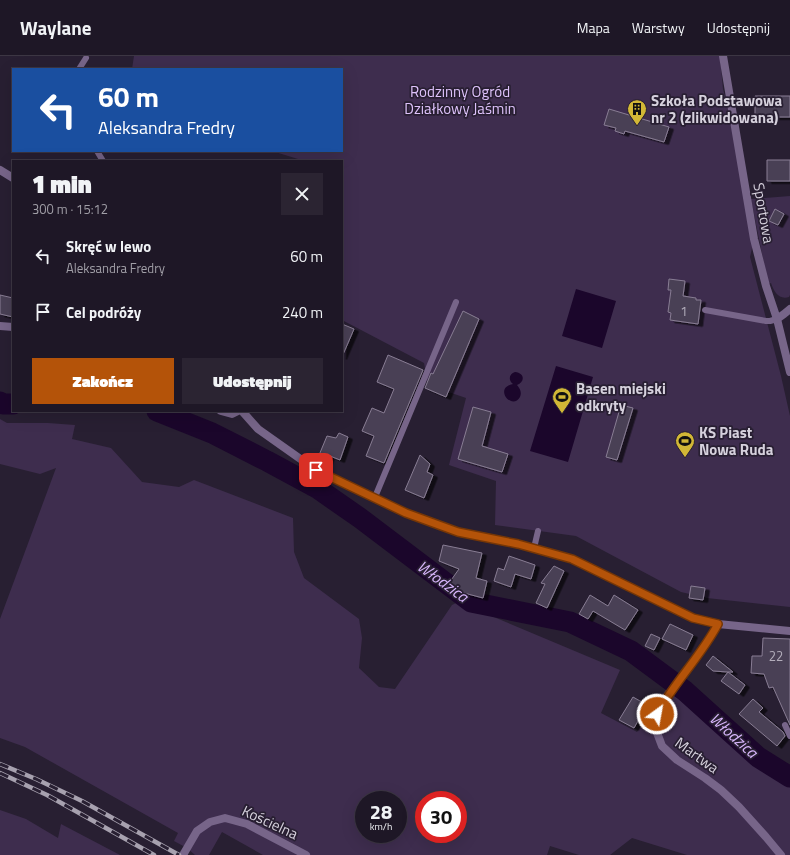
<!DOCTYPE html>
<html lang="pl">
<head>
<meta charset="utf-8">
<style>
	body { margin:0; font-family:"Titillium Web",sans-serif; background:#2b2432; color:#f1f3f6; height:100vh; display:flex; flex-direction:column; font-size:15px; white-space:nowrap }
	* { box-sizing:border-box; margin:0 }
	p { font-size:13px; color:#a19fa7 }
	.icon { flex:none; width:22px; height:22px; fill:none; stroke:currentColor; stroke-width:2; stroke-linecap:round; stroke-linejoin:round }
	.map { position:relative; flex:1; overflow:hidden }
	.panel { position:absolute; left:12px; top:104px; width:331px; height:252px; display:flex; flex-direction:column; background:#1e1726; border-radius:0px; box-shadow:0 4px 16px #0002,0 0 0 1px #3c3643 }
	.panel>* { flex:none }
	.hud { position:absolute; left:12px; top:12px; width:331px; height:84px; border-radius:0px; box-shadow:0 4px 16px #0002,0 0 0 1px #3c3643; background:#1a4fa0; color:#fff; overflow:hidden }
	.speed { position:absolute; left:355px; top:735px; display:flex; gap:8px; font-size:20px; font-weight:700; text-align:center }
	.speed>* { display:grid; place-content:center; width:52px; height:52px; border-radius:50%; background:#1e1726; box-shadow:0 4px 16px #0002,0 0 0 1px #3c3643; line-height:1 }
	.speed small { font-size:10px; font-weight:400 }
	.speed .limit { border:6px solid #d22; background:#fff; color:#111 }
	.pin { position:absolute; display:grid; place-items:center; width:34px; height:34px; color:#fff; margin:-17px; border-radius:8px; box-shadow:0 2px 6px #0006 }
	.me { position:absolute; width:44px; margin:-22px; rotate:32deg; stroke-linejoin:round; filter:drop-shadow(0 0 3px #0008) }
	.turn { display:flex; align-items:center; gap:14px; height:84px; padding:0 20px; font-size:18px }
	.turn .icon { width:52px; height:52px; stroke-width:2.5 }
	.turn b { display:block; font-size:28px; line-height:34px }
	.round { display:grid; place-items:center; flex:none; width:42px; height:42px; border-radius:0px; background:#2b2432 }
	.overview { display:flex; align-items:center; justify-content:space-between; height:68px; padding:0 20px }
	h1 { font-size:24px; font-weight:800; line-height:30px }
	.action { display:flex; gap:8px; margin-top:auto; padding:8px 20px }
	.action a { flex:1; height:46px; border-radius:0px; background:#b45309; color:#fff; font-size:16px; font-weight:800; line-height:46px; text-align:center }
	.action a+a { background:#2b2432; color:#f1f3f6 }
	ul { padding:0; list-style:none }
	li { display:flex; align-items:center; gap:12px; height:56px; padding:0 20px }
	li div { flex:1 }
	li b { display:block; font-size:15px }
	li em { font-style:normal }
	header { display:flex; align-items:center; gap:24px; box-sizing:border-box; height:56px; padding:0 20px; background:#1e1726; border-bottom:1px solid #3c3643 }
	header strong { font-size:19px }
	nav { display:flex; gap:22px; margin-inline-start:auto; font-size:14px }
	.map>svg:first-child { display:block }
	.green { fill:#3e2d4e; fill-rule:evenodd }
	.water { fill:#1b062b }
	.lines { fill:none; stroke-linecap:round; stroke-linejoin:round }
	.river { stroke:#1b062b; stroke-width:21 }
	.building { fill:#4a4054; stroke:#887d94; filter:url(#shadow) }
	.service { stroke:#776589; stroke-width:6 }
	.minor { stroke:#776589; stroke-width:8 }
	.tertiary { stroke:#776589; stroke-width:8 }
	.rail-casing { stroke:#a7a1af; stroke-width:4.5 }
	.rail { stroke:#281f32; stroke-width:3; stroke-dasharray:9; stroke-linecap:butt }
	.route-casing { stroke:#753606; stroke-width:10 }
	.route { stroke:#b45309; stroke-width:7 }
	.labels { text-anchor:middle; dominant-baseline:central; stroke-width:3.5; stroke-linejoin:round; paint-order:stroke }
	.number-label { font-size:13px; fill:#b3adbb }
	.park-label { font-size:15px; fill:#dec2fb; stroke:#281f32 }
	.poi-label { font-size:15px; font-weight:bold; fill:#d6d1dd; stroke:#281f32; text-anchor:start }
	.street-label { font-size:15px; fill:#d6d1dd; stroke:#281f32 }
	.water-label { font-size:16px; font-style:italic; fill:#d9b7fd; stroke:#281f32 }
</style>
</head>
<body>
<header>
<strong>Waylane</strong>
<nav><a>Mapa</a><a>Warstwy</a><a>Udostępnij</a></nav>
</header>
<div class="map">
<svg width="790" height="799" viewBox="0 0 790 799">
	<defs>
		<filter id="shadow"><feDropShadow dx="4.5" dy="2.5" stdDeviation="0" flood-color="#0009"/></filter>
	</defs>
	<rect width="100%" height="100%" fill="#281f32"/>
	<path class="green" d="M134,0H720L723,33L740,101L754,183L750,201L781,320L790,360V551L707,542L681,536L576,480L495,469L496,425L449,409L466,342L428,329L424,307L342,264V105H317L298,103L272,95H342V13H132Z
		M790,140V239L789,241C779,244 774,236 771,227L768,228L751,143Z
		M0,363L7,367H48L75,369L72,383L111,392L142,426L179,431L194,424L293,462L294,496L304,522L359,563L362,582L359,612L379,631L395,633L452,549L458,546L620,614L601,657L637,676L652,652L671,627L685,635L758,701L790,721V799H687L632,782L610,799H579L550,790L547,799H263L222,776L209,799H195L187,792L174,785L178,777L25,691L0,682V563L56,412L40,418L0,408ZM364,744H398V778H364ZM424,744H458V778H424Z
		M0,754L26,763L58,782L61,768L120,799H0Z"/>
	<path class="water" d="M576,233L616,245L602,292L562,280Z
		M556,310L593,321L568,406L530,395Z
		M515,316C525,317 525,326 517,329C520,333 522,336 520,341C512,355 493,332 513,328C508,324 509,318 515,316Z"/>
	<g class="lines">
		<path class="river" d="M0,346L3,348H13
			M157,355L212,377L267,405L317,432L360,462L471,546L570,566L631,595L685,635L758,701L790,721"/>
	</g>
	<path class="building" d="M755,40H790V61H755Z
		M609,53L669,71L664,86L625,75L624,78L615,75L616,72L604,69Z
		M767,104H790V125H767Z
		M775,153L784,158L778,169L769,165Z
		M669,223L685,225L683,240L696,242V244H701L698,268L670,264L671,257L668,256L671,234H668Z
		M0,239L13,242V261L0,258Z
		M463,255L479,263L446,341L425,332L431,317L433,318Z
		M342,268L354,273L342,301Z
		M388,299L423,314L384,407L366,400L374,380L362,375L372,352L384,357L394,333L377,326Z
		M621,349L633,352L617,404L606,401Z
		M473,351L491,356L482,390L508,398L502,416L458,403Z
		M339,377L348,381L340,404L330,400L327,408L317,404L327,380L336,382Z
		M420,399L430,408L427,416L433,419L424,442L405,434Z
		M443,489L482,497L476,522L487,525L483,542L464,537L449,527L459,513L439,505Z
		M509,500L535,509L531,523L515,518L511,531L494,525L498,512L504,514Z
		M554,510L564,515L547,552L536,547L545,528L541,527Z
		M691,530L705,532L703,544L689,542Z
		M590,539L608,550L614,539L638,554L625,574L593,555L588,563L579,558Z
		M670,568L693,579L686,594L662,583Z
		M651,578L660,582L654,594L645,590Z
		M763,582L790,583V669L773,631L769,632L764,618L751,617L752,600H762Z
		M713,600L733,616H728L745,629L739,638L721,625L728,616L713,615L706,609Z
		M633,641L647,649L634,672L619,664Z
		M753,643L763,652L759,656L783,676L785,680L777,690L739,658Z"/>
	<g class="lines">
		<path class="service" d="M79,13L86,2
			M97,95L103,105
			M705,254L766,265H770L777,263
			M375,441L456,246
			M534,492L538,475
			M785,669L790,680"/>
		<path class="minor" d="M723,0L754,183L766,230L777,263L790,316
			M777,263L784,258L790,253
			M0,270L13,271
			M221,355L232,358L238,355
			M718,568L710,582L662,649L657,659L656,674L662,690L677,704L705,722L721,734L739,751L766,781L781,799
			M183,799L197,775L210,766L225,762L247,768L306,799"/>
		<path class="tertiary" d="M0,114L13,122
			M242,355L258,373L316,414L406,457L458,476L518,488L572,503L693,562L718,568L790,575"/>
		<g class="rail-casing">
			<path id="rail" d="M0,708L36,723L82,745L179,799
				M0,717L47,739L154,799"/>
		</g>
		<use href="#rail" class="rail"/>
	</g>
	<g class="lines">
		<g class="route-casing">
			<path id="route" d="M316,414L406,457L458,476L518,488L572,503L693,562L718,568C701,600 674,627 657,658"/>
		</g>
		<use href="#route" class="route"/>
	</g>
	<defs>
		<g id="building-pin" transform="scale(1)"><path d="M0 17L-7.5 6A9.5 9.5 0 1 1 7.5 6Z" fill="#d2b736" stroke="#281f32"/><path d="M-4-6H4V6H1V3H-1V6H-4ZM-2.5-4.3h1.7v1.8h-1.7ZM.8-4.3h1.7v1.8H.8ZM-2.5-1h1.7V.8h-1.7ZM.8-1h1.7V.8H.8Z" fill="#111"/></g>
		<g id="stadium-pin" transform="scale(1)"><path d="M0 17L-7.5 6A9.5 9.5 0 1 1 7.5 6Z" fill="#d2b736" stroke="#281f32"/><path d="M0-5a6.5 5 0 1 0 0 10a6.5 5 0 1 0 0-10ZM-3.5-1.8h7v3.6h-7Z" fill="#111"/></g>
	</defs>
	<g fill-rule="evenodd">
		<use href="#building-pin" x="637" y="53"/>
		<use href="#stadium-pin" x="562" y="341"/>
		<use href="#stadium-pin" x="685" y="385"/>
	</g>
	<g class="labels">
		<g class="number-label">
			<text x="684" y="255">1</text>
			<text x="776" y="600">22</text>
		</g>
		<g class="park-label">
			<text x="460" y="35">Rodzinny Ogród<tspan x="460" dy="17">Działkowy Jaśmin</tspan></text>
		</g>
		<g class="poi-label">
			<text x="651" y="44">Szkoła Podstawowa<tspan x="651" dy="17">nr 2 (zlikwidowana)</tspan></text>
			<text x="576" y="332">Basen miejski<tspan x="576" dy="17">odkryty</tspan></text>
			<text x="699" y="376">KS Piast<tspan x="699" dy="17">Nowa Ruda</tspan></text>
		</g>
		<g class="street-label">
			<text transform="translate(764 157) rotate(80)">Sportowa</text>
			<text transform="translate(697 699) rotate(36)">Martwa</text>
			<text transform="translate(270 766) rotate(25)">Kościelna</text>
		</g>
		<g class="water-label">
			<text transform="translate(443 525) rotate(36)">Włodzica</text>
			<text transform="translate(734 679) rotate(42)">Włodzica</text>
		</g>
	</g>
</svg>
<div class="speed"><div>28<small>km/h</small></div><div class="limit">30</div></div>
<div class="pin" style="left:316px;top:414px;background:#d93025"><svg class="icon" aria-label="arrive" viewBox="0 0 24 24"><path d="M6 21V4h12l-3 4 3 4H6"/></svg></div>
<svg class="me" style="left:657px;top:658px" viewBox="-20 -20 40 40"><circle r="17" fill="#b45309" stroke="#fff" stroke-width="3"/><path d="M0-11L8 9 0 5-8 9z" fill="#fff"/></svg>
<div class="hud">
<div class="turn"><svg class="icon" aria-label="left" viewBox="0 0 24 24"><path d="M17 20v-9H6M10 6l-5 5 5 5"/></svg><div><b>60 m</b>Aleksandra Fredry</div></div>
</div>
<section class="panel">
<div class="overview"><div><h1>1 min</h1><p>300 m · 15:12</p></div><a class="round"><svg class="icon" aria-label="close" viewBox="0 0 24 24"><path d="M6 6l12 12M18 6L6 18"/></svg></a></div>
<ul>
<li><svg class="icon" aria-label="left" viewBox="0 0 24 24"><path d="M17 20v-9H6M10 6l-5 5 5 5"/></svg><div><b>Skręć w lewo</b><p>Aleksandra Fredry</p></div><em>60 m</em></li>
<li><svg class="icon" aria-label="arrive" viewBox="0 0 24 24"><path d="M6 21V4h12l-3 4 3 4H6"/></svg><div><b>Cel podróży</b></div><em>240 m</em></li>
</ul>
<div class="action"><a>Zakończ</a><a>Udostępnij</a></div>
</section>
</div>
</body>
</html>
